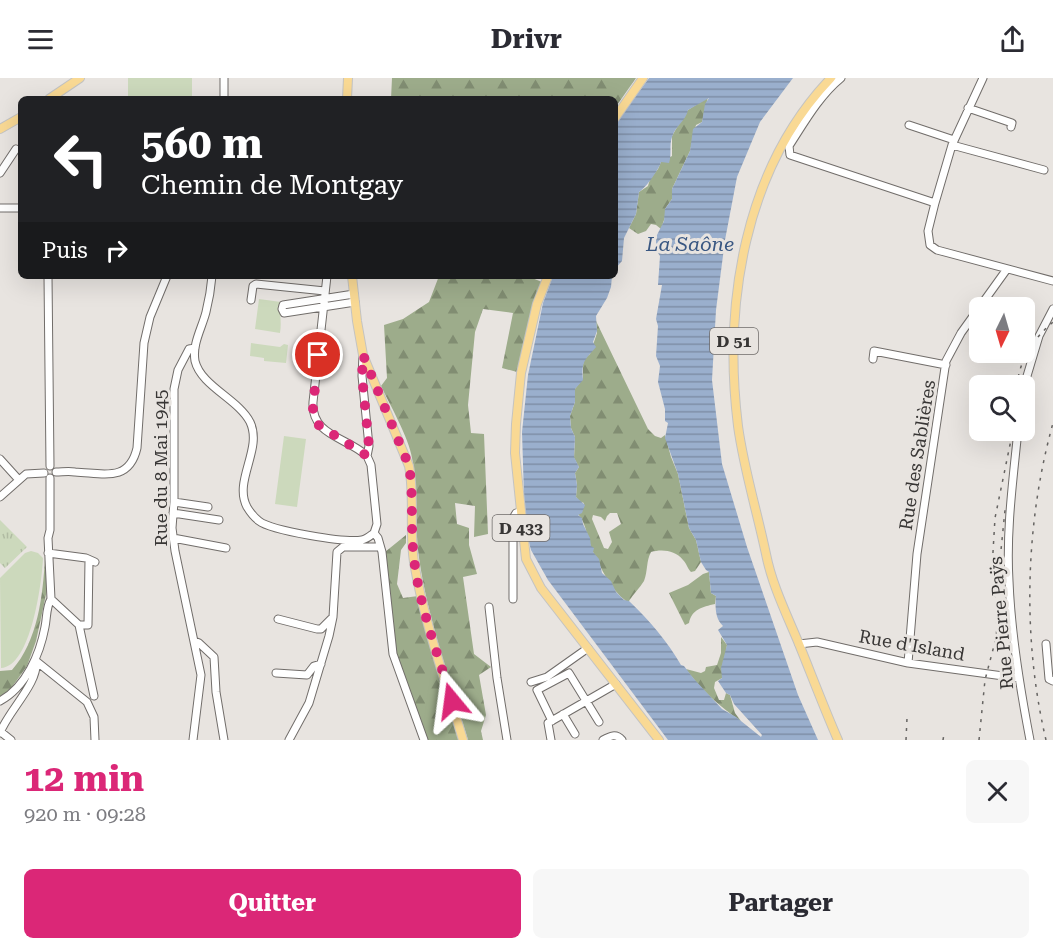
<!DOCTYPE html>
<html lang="fr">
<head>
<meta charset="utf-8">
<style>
	body { margin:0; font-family:"Roboto Serif",serif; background:#f7f7f7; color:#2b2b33; height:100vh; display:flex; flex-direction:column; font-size:22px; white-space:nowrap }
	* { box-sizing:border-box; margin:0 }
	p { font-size:20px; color:#7c7c81 }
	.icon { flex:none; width:33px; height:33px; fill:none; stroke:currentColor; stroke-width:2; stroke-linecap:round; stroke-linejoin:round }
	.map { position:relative; height:662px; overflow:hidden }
	.side { display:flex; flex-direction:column; background:#fff; flex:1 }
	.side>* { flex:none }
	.hud { position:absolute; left:18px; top:18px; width:600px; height:183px; border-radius:9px; box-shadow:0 6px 24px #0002; background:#202124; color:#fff; overflow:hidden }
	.needle { width:39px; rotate:185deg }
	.controls { position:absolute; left:969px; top:219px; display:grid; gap:12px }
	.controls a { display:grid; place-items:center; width:66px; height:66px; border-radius:9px; background:#fff; box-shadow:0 6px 24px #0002; font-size:30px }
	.pin { position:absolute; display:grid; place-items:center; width:51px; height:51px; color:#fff; margin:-26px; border:3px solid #fff; border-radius:50%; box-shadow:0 2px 6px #0007 }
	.me { position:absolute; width:66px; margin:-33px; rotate:344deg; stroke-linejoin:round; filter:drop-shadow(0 0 4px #0008) }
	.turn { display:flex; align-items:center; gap:21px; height:126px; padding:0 24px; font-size:27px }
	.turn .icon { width:78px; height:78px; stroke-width:2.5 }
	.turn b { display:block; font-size:42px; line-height:51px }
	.then { display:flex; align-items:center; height:57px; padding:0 24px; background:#0003; gap:12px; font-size:22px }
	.round { display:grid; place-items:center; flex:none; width:63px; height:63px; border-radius:9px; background:#f7f7f7 }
	.headline { display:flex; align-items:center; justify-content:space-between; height:102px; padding:0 24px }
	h1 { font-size:36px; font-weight:700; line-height:45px; color:#db2777 }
	.cta { display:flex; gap:12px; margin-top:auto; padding:12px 24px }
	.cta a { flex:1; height:69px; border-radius:9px; background:#db2777; color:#fff; font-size:24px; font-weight:700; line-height:69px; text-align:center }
	.cta a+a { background:#f7f7f7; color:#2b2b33 }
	header { display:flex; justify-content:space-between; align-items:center; height:78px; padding:0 24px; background:#fff; font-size:27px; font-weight:700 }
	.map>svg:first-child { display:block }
	.grass { fill:url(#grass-tufts) }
	.forest { fill:url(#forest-firs); fill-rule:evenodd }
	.green { fill:#ccd9bc }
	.water { fill:url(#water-rules) }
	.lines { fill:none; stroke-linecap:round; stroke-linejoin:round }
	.minor-casing { stroke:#716d6a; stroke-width:9 }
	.major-casing { stroke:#c3c3c2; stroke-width:10 }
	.minor { stroke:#fff; stroke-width:7 }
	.major { stroke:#f9d994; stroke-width:8 }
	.rail { stroke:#666462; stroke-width:1.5; stroke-dasharray:3 6; stroke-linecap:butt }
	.route { stroke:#db2777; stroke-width:10; stroke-dasharray:0 18 }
	.labels { text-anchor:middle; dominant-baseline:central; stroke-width:6; stroke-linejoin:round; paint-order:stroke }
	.shield { fill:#e8e4e0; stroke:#6d6a68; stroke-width:1.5 }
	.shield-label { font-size:16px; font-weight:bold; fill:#383635 }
	.street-label { font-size:18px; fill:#383635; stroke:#e8e4e0 }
	.water-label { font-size:20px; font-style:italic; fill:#395782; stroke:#e8e4e0 }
</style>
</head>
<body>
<header><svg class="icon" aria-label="menu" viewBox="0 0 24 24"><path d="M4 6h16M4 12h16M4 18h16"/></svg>Drivr<svg class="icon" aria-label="share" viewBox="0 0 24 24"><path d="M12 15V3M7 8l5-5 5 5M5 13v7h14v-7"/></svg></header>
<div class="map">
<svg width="1053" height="662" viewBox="0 0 1053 662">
	<defs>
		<pattern id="grass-tufts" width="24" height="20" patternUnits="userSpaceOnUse" patternTransform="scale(1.5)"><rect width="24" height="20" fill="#ccd9bc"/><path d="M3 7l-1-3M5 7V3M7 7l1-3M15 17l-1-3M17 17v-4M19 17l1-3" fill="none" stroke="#b0bba2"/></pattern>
		<pattern id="forest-firs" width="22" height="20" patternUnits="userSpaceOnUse" patternTransform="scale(1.5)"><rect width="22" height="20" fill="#9dac8b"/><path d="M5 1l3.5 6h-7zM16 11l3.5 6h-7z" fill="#818d72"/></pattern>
		<pattern id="water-rules" width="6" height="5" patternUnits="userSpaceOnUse" patternTransform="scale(1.5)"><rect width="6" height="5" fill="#9aafcd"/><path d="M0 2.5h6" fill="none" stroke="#7f8fa7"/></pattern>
	</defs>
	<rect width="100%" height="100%" fill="#e8e4e0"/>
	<path class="grass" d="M0,442L27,469L5,490L0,485Z"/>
	<path class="forest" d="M392,0H636L615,30V21H391Z
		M708,19L702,44L696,47L690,73L672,111V121L665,131V139L661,151L656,147L651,146L646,153L638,156L629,150L636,136L639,114L648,108L650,101L658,91L661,84L672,78V58L676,51L688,32Z
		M439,198H527L542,204L533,226L517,294L502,290L513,235L483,231L475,254L468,327L471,355L484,356L488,456L474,459L475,428L455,425L457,446L469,450V467L477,496L463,499L474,576L491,589L479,597L486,637L481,653L483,662H468C450,602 428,542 419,480C414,447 419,413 412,380C409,360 390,327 381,308L387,300L384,247L403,241L429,224Z
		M596,243L648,351L655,358L661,360L665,357L671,379L678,396L689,450L696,462L701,484L695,493L691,494C687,490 687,486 683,482C675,472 662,471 651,474C646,483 648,493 644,503C640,510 633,516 629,523H626C611,512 601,490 593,474C588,463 586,444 578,436L584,425L579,423L576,419L577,407L575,395L579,389L574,380L575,359L571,350L570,338L575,324V311L583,300V286L585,280L590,276L597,255ZM610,435H617L621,446L609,454L612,464L608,471L604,470L592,441L593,437L601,439L605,443L607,438Z
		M406,457V465L401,472L397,506L403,520L418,518L459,662H428L401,594L394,568L385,474Z
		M45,479L47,512L36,563L27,588L12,609L0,620V593L12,592C38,563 43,517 45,479Z
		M709,494L711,515L716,518L715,526C702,529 692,531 689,545L685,547L669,515L688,507L703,496Z
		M721,559L727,567L722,600L715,604L714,610L719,622H724L726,615L730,617L735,635L741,643C721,630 701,612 686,591L701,595L705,593L706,589L717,587L721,575Z"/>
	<path class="green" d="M128,0H192V21H128Z
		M259,221L281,224C279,234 282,243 280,255L255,251Z
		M251,265L280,269L284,266L288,267L286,285L264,283V280L250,278Z
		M284,358L306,361L297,429L275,426Z
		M31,473L38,475L43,480C42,504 31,589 1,590L0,500L25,475Z"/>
	<path class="water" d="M649,0H793L760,44L737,99L725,162L716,232L712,302L722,386L747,469L798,617L818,662H668L548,502L531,472L525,449L522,354L528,297L543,225L553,198H612L611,209L607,220L596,238L597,253L593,264L596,269C585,282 581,283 583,302L575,311V324L570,338L571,350L575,359L574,379L579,389L575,395L577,407L576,419L585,427L582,435L578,437L582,440L583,446L590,460L591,468L594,470L593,474L599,481L602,495L611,503L616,514L624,522L629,523C649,542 668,564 681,587L684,588L694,601L722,631L736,639L761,659L762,657L734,626L730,617L726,615L718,603L722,600L721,590L727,567L718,552L723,548C715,541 715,528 716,518L711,515L709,494L706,492L701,484L696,462L689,450L678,396L665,360L668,345L665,343V331L658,304L660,288L656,278L658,248L656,241L662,207H658L660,178L656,172V159L664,143L665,131L672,121V111L690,73L693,51L702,44L705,26L709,20L688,32C686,43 675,48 672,59C669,67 672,76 669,85L661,84C659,91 646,110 639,114L636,136L624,160L622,183L615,191V46Z"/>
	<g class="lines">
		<g class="minor-casing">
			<path id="minor" d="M224,0V21
				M841,0C819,18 804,45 789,68L790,77L935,125L928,153L930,167L937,172L1053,203
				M968,30L1012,45L1011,49
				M909,47L954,62
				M952,67L1044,92
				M0,95L16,71
				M935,125L952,67L983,0
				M0,130H21
				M48,198L50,388
				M212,198C211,210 209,222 206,234C202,250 192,266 195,283C201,308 238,321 250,344C263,371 233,403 247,429C250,434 255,440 259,443C272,453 346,465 362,462C367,461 370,458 374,455
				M327,198L313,324C311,358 347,359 367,378
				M354,216L283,227L282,231L284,235L355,224
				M251,222L253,208L256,206L325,213
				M363,277L362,298L369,368L367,378L371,387L377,446L374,455
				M873,281L874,273L946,287
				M1024,308L1039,258L1053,231
				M1018,352C1013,402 1006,453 1009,503C1011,557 1020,610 1030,662
				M0,381L19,402
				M56,394C62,394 69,393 75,394C102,395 129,405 137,370L144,265L150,239L167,198
				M0,419L26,396L44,395
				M174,424L208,429
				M173,435L219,442
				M374,455L378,460L382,474L393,576L424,662
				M173,460L226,470
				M48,475L86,480L95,484
				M51,521L79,547L94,618
				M513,521V440L516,435L520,434
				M489,529L497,600L507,662
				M278,541L317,551H321L331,541
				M79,547H88L89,482
				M194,563L199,565L214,579L216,614L224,662
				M799,566L817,564L908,585L1018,600
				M1046,566L1049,601L1053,603
				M36,583L87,624L94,639L95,662
				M908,585L917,476L946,283L961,255L1007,191
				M276,595L307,597L314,588L321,586
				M531,604L547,599L588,570
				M0,623C26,609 40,576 45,549C47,539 46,529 51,521L48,460L50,452V400
				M563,636L575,656
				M552,643L537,612L569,595L599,644
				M1,654L11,662
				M0,655C8,633 39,605 36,583
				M193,662L201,597L175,473L172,450L174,424V311L178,292L189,271L195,270
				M289,662L309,625L329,558L333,539L337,474L343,469H380
				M551,662L548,645L616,606
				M603,662C610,658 616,655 622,662"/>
		</g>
		<g class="major-casing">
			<path id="major" d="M831,0C744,91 723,227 738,348C744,392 757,433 766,476C772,507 787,537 799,566C812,598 824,630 838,662
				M49,21L80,0
				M347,21L348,0
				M615,40L643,0
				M0,51L21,39
				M352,198L357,243L363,277L409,388C415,419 409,452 414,484C424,544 446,604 463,662
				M548,198L537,226L521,295L516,346L515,375L526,481L541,510L659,662"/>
		</g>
		<use href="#minor" class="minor"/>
		<use href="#major" class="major"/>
		<path class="rail" d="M1017,308C1019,282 1034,260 1053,244
			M1003,525L1001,472L1005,432
			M906,662L907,640
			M943,662L944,656
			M979,662L985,602L996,560L997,549L992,491L995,440L1013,352
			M1046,662C1022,560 1025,446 1053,345"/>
	</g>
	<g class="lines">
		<path class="route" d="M318,277L313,331L317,346L367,378L369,368L362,298L363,277L409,388C414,418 410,449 414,480C419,528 438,576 452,623"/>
	</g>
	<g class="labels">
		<g class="shield">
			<rect x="710" y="250" width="48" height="26" rx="4.5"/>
			<rect x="492.5" y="437" width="57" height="26" rx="4.5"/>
		</g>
		<g class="shield-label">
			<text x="734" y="263">D 51</text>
			<text x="521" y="450">D 433</text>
		</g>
		<g class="street-label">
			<text transform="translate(917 377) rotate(-81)">Rue des Sablières</text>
			<text transform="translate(160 390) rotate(-90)">Rue du 8 Mai 1945</text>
			<text transform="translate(1001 545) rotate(-95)">Rue Pierre Paÿs</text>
			<text transform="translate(912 567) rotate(10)">Rue d'Island</text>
		</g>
		<g class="water-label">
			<text x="690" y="166">La Saône</text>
		</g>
	</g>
</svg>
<div class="controls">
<a><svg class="needle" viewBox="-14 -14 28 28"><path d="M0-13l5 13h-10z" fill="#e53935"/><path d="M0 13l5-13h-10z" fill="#7c7c81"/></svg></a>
<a><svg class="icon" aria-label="search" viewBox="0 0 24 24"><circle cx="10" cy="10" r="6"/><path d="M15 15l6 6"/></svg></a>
</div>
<div class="pin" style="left:318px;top:277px;background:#d93025"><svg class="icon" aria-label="arrive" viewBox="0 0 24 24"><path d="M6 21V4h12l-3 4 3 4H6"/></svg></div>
<svg class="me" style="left:452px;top:623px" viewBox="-20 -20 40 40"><path d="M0-17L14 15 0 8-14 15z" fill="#db2777" stroke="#fff" stroke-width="4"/></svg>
<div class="hud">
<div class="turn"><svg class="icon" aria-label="left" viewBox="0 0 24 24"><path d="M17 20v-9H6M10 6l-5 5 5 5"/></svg><div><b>560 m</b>Chemin de Montgay</div></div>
<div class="then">Puis<svg class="icon" aria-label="right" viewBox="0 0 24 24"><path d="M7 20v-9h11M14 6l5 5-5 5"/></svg></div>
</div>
</div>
<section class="side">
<div class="headline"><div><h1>12 min</h1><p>920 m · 09:28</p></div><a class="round"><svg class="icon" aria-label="close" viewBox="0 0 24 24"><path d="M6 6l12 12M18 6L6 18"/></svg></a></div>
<div class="cta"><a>Quitter</a><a>Partager</a></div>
</section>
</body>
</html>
